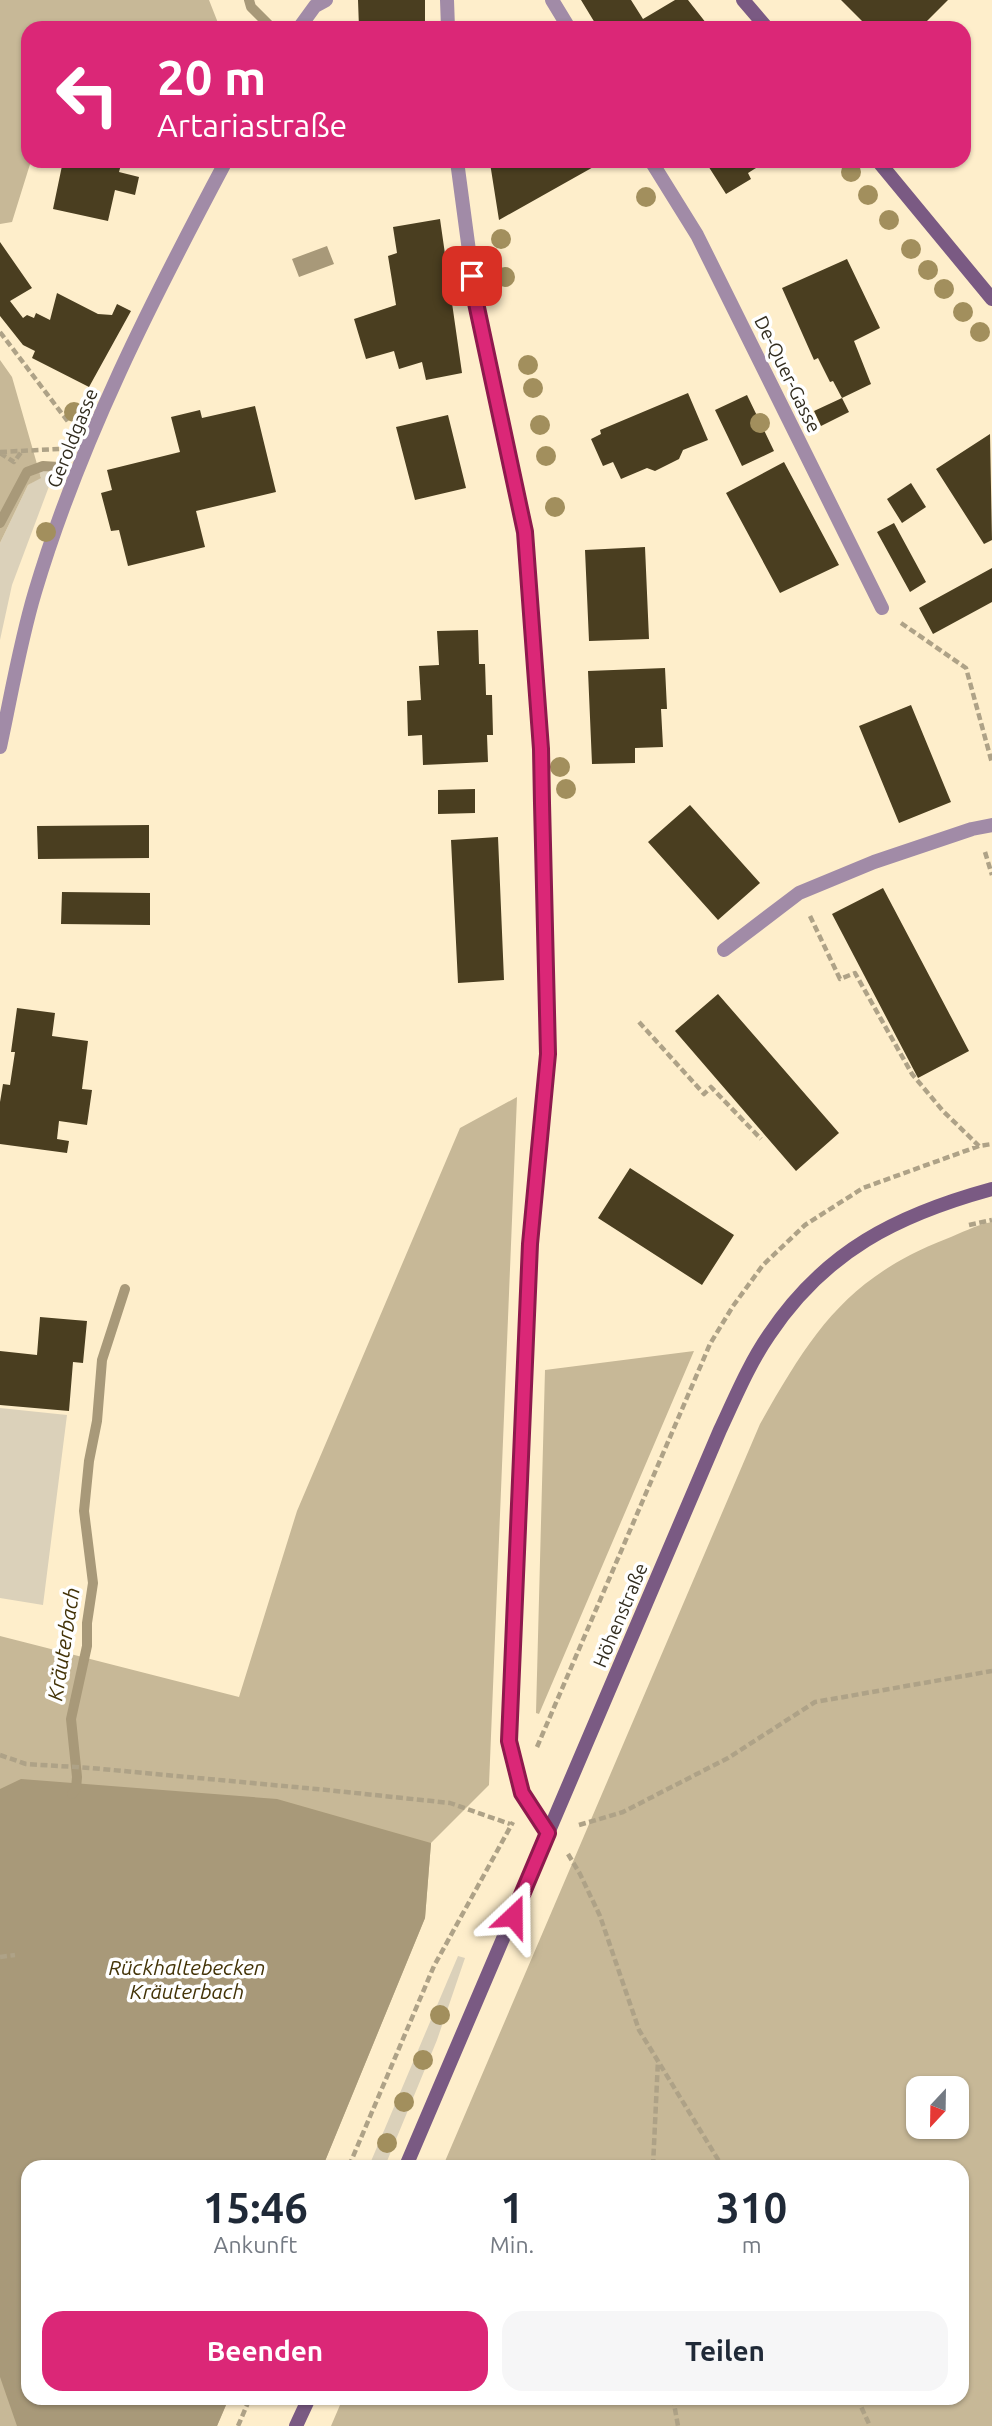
<!DOCTYPE html>
<html lang="de">
<head>
<meta charset="utf-8">
<style>
	body { margin:0; font-family:Ubuntu,sans-serif; background:#f6f6f7; color:#1f2937; height:100vh; display:flex; flex-direction:column; font-size:26px; white-space:nowrap }
	* { box-sizing:border-box; margin:0 }
	p { font-size:23px; color:#747a83 }
	.icon { flex:none; width:38px; height:38px; fill:none; stroke:currentColor; stroke-width:2; stroke-linecap:round; stroke-linejoin:round }
	.map { position:relative; flex:1; overflow:hidden }
	.panel { position:absolute; left:21px; top:2160px; width:948px; height:245px; display:flex; flex-direction:column; background:#fff; border-radius:21px; box-shadow:0 2px 5px #0004 }
	.panel>* { flex:none }
	.guide { position:absolute; left:21px; top:21px; width:950px; height:147px; border-radius:21px; box-shadow:0 2px 5px #0004; background:#db2777; color:#fff; overflow:hidden }
	.needle { width:46px; rotate:202deg }
	.buttons { position:absolute; left:906px; top:2076px; display:grid; gap:14px }
	.buttons a { display:grid; place-items:center; width:63px; height:63px; border-radius:14px; background:#fff; box-shadow:0 2px 5px #0004; font-size:35px }
	.pin { position:absolute; display:grid; place-items:center; width:60px; height:60px; color:#fff; margin:-30px; border-radius:14px; box-shadow:0 4px 10px #0006 }
	.me { position:absolute; width:77px; margin:-38px; rotate:23deg; stroke-linejoin:round; filter:drop-shadow(0 0 5px #0008) }
	.turn { display:flex; align-items:center; gap:24px; height:147px; padding:0 21px; font-size:32px }
	.turn .icon { width:91px; height:91px; stroke-width:2.5 }
	.turn b { display:block; font-size:49px; line-height:60px }
	.eta { display:flex; justify-content:space-evenly; align-items:center; height:119px; text-align:center }
	.eta b { font-size:42px; font-weight:700; line-height:49px }
	.cta { display:flex; gap:14px; margin-top:auto; padding:14px 21px }
	.cta a { flex:1; height:80px; border-radius:21px; background:#db2777; color:#fff; font-size:28px; font-weight:700; line-height:80px; text-align:center }
	.cta a+a { background:#f6f6f7; color:#1f2937 }
	.map>svg:first-child { display:block }
	.green { fill:#dbd1ba }
	.forest { fill:#c7b897; fill-rule:evenodd }
	.water { fill:#a89979 }
	.lines { fill:none; stroke-linecap:round; stroke-linejoin:round }
	.stream { stroke:#a89979; stroke-width:10 }
	.building { fill:#4a3e20 }
	.path { stroke:#aea287; stroke-width:4.5; stroke-dasharray:7 3.5; stroke-linecap:butt }
	.lane { stroke:#a18ba7; stroke-width:14 }
	.street { stroke:#a18ba7; stroke-width:14 }
	.secondary { stroke:#7a5a83; stroke-width:14 }
	.tree { fill:#a28f5d }
	.route-casing { stroke:#8e194d; stroke-width:18 }
	.route { stroke:#db2777; stroke-width:12 }
	.labels { text-anchor:middle; dominant-baseline:central; stroke-width:7; stroke-linejoin:round; paint-order:stroke }
	.street-label { font-size:19px; fill:#322d1f; stroke:#fff }
	.water-label { font-size:21px; font-style:italic; fill:#443408; stroke:#fff }
</style>
</head>
<body>
<div class="map">
<svg width="992" height="2426" viewBox="0 0 992 2426">
	<rect width="100%" height="100%" fill="#feeecb"/>
	<path class="green" d="M35,464L57,465L12,585L0,640V543L28,485L41,477Z
		M0,1408L67,1415L43,1605L0,1598Z
		M458,1956L465,1958L437,2040L385,2166H369Z"/>
	<path class="forest" d="M0,0H209L220,28H28V161H31L12,222L0,224Z
		M0,360L12,377L41,478L28,485L0,543Z
		M517,1097L489,1785L431,1843L425,1918L323,2166H28V2398H229L217,2426H0V1636L239,1697L297,1511L460,1128Z
		M992,1222V2426H331L343,2398H962V2166H443L760,1424C811,1334 846,1278 946,1239C961,1233 976,1225 992,1222ZM919,2088H957V2126H919Z
		M694,1351L539,1714L536,1713L545,1370Z"/>
	<path class="water" d="M327,246L334,264L299,277L292,259Z
		M21,1779L277,1799L431,1843L425,1918L323,2166H28V2398H229L217,2426H17L0,2377V1789Z"/>
	<g class="lines">
		<path class="stream" d="M249,0L251,7L272,28
			M0,523L27,472L43,466L58,467
			M72,1794L76,1789L77,1777L71,1719L87,1646V1623L93,1583L84,1511L89,1461L97,1421L102,1360L125,1289"/>
	</g>
	<path class="building" d="M358,0H425V28H359Z
		M581,0H631L643,19L675,0H688L710,28H598Z
		M841,0H948L920,28H869Z
		M63,161H122L119,172L139,177L135,195L115,190L108,221L53,209Z
		M494,161H604L499,220L490,163Z
		M705,161H767L748,173L751,179L726,194Z
		M440,219L462,373L426,380L422,362L399,369L394,351L366,359L354,319L396,305L388,256L397,253L393,227Z
		M0,242L32,288L10,301L23,318L27,315L34,318L36,313L50,320L57,293L98,314L112,315L117,304L131,311L89,387L32,358L35,351L23,345L0,316Z
		M847,259L880,328L854,341L871,384L842,398L833,381L830,382L818,358L814,360L782,288Z
		M688,393L708,440L683,450L679,459L655,471L647,468L621,479L613,462L603,466L591,439L601,434L600,430Z
		M747,395L774,451L742,466L715,410Z
		M842,398L849,412L821,426L814,411Z
		M255,406L276,492L196,511L205,547L128,566L119,530L111,531L101,493L112,490L107,470L180,452L171,417L200,410L202,418Z
		M448,415L466,488L415,500L396,427Z
		M990,434L992,540L984,544L936,469Z
		M784,462L839,565L780,593L726,493Z
		M911,483L926,507L902,523L887,499Z
		M894,523L926,582L910,592L877,532Z
		M645,547L649,639L589,641L585,550Z
		M992,568V602L933,634L919,608Z
		M478,630L479,664H485L486,695H492L493,735H487L488,762L423,765L422,735L408,736L407,701L421,700L419,666L439,665L437,631Z
		M665,668L667,709H661L663,747L635,748V763L592,764L588,671Z
		M911,705L951,802L899,823L859,726Z
		M475,789V813L438,814V790Z
		M690,805L760,883L718,920L648,842Z
		M149,825V858L38,859L37,826Z
		M498,837L504,980L458,983L451,840Z
		M883,888L969,1051L918,1078L832,914Z
		M62,892L150,893V925L61,924Z
		M718,994L839,1133L796,1171L675,1031Z
		M17,1008L55,1013L52,1036L88,1041L82,1089L92,1090L87,1125L59,1121L57,1139L69,1141L67,1153L0,1144V1102L3,1084L10,1085L15,1052H11Z
		M630,1168L734,1235L702,1285L598,1218Z
		M40,1317L87,1321L83,1363L73,1362L69,1411L0,1405V1351L37,1355Z"/>
	<g class="lines">
		<path class="path" d="M0,332L69,423
			M0,452L59,449
			M0,453L14,462L22,451
			M901,623L966,668L992,763
			M985,852L992,875
			M810,916L840,979L855,973L912,1074L943,1111L979,1146
			M639,1022L704,1094L711,1087L761,1139
			M969,1225L992,1220
			M537,1747L710,1344L733,1306L763,1265L805,1225L863,1188L979,1146L992,1144
			M0,1755L26,1764L91,1768L327,1790L450,1803L510,1824
			M579,1825L623,1812L728,1758L815,1702L992,1671
			M568,1854L580,1874L600,1916L639,2030L722,2166
			M0,1957L15,1955
			M349,2166L434,1966L513,1822
			M653,2166L658,2060
			M673,2398L678,2426
			M857,2398L870,2426
			M238,2426L250,2398"/>
		<path class="lane" d="M724,950L799,893L874,862L972,829L992,825"/>
		<path class="street" d="M447,0L448,28
			M552,0L569,28
			M299,28L315,6L326,0
			M457,161L476,303L525,532L541,749L548,1054L530,1244L509,1741L522,1793L548,1833
			M651,161L697,235L882,608
			M0,747C11,696 20,642 35,592C80,441 152,300 226,161"/>
		<path class="secondary" d="M743,0L767,28
			M878,161L992,299
			M406,2166L720,1430C735,1398 749,1364 769,1335C825,1251 897,1215 992,1189
			M296,2426L309,2398"/>
	</g>
	<g class="tree">
		<circle cx="851" cy="172" r="10"/>
		<circle cx="868" cy="195" r="10"/>
		<circle cx="646" cy="197" r="10"/>
		<circle cx="889" cy="220" r="10"/>
		<circle cx="501" cy="239" r="10"/>
		<circle cx="911" cy="249" r="10"/>
		<circle cx="928" cy="270" r="10"/>
		<circle cx="505" cy="277" r="10"/>
		<circle cx="944" cy="289" r="10"/>
		<circle cx="963" cy="312" r="10"/>
		<circle cx="980" cy="332" r="10"/>
		<circle cx="528" cy="365" r="10"/>
		<circle cx="533" cy="388" r="10"/>
		<circle cx="74" cy="412" r="10"/>
		<circle cx="760" cy="423" r="10"/>
		<circle cx="540" cy="425" r="10"/>
		<circle cx="546" cy="456" r="10"/>
		<circle cx="555" cy="507" r="10"/>
		<circle cx="46" cy="532" r="10"/>
		<circle cx="560" cy="767" r="10"/>
		<circle cx="566" cy="789" r="10"/>
		<circle cx="440" cy="2015" r="10"/>
		<circle cx="423" cy="2060" r="10"/>
		<circle cx="404" cy="2102" r="10"/>
		<circle cx="387" cy="2143" r="10"/>
	</g>
	<g class="lines">
		<g class="route-casing">
			<path id="route" d="M472,276L476,303L525,532L541,749L542,803L548,1054L530,1244L509,1741L522,1793L548,1833L513,1916"/>
		</g>
		<use href="#route" class="route"/>
	</g>
	<g class="labels">
		<g class="street-label">
			<text transform="translate(788 374) rotate(64)">De-Quer-Gasse</text>
			<text transform="translate(72 438) rotate(-68)">Geroldgasse</text>
			<text transform="translate(620 1615) rotate(-67)">Höhenstraße</text>
		</g>
		<g class="water-label">
			<text transform="translate(63 1644) rotate(-81)">Kräuterbach</text>
			<text x="187" y="1967">Rückhaltebecken<tspan x="187" dy="24">Kräuterbach</tspan></text>
		</g>
	</g>
</svg>
<div class="buttons">
<a><svg class="needle" viewBox="-14 -14 28 28"><path d="M0-13l5 13h-10z" fill="#e53935"/><path d="M0 13l5-13h-10z" fill="#747a83"/></svg></a>
</div>
<div class="pin" style="left:472px;top:276px;background:#d93025"><svg class="icon" aria-label="arrive" viewBox="0 0 24 24"><path d="M6 21V4h12l-3 4 3 4H6"/></svg></div>
<svg class="me" style="left:513px;top:1916px" viewBox="-20 -20 40 40"><path d="M0-17L14 15 0 8-14 15z" fill="#db2777" stroke="#fff" stroke-width="4"/></svg>
<div class="guide">
<div class="turn"><svg class="icon" aria-label="left" viewBox="0 0 24 24"><path d="M17 20v-9H6M10 6l-5 5 5 5"/></svg><div><b>20 m</b>Artariastraße</div></div>
</div>
<section class="panel">
<div class="eta">
<div><b>15:46</b><p>Ankunft</p></div>
<div><b>1</b><p>Min.</p></div>
<div><b>310</b><p>m</p></div>
</div>
<div class="cta"><a>Beenden</a><a>Teilen</a></div>
</section>
</div>
</body>
</html>
